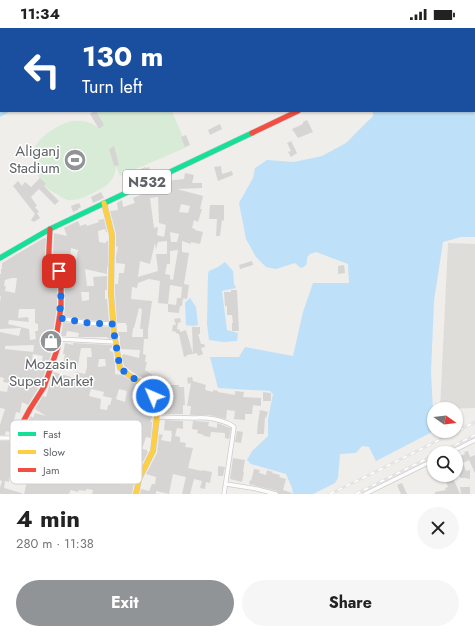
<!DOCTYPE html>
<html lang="en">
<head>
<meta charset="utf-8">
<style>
	body { margin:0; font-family:Jost,sans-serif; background:#f6f6f6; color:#222; height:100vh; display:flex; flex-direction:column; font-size:15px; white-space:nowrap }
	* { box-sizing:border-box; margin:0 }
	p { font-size:13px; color:#767676 }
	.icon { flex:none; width:22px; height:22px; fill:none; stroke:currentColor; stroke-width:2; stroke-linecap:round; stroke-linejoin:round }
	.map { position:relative; height:466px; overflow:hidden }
	.drawer { display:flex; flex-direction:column; background:#fff; flex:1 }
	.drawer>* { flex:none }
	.guide { position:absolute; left:0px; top:0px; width:475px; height:84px; box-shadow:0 1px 3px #0004; background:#1a4fa0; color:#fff; overflow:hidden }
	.needle { width:26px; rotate:104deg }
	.fabs { position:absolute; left:427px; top:374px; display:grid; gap:8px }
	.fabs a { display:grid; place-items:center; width:36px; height:36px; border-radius:50%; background:#fff; box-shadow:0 1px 3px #0004; font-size:20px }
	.pin { position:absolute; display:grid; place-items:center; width:34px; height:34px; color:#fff; margin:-17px; border-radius:8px; box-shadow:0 2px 6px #0006 }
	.me { position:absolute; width:44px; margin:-22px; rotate:315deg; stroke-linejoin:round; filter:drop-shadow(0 0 3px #0008) }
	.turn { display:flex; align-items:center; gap:14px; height:84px; padding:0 16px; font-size:18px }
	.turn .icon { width:52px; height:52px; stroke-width:2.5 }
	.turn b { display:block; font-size:28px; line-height:34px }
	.round { display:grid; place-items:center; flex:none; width:42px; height:42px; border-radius:21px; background:#f6f6f6 }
	.head { display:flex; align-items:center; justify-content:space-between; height:68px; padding:0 16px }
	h1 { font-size:24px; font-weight:700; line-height:30px }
	.cta { display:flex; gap:8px; margin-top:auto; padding:8px 16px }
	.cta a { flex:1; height:46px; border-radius:24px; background:#919496; color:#fff; font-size:16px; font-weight:700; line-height:46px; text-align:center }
	.cta a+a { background:#f6f6f6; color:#222 }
	.status { display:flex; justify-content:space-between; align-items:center; height:28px; padding:0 20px; background:#fff; direction:ltr }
	.status svg { height:11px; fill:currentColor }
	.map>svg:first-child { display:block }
	.industrial { fill:#dfddda }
	.green { fill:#d8ebd6 }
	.water { fill:#bfe0f9 }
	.building { fill:#d6d5d3; fill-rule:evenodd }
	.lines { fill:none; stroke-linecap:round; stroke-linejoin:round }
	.street-casing { stroke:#cbcccc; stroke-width:5 }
	.fast-casing { stroke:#cacacb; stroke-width:6 }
	.slow-casing { stroke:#cacacb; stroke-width:6 }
	.jam-casing { stroke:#cacacb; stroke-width:6 }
	.street { stroke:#fdfcfc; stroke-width:3.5 }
	.fast { stroke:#16e098; stroke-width:5 }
	.slow { stroke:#ffcf43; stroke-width:5 }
	.jam { stroke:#f24e42; stroke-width:5 }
	.rail-casing { stroke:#e4e4e4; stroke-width:3 }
	.rail { stroke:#fff; stroke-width:1.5; stroke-dasharray:4.5; stroke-linecap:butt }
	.route { stroke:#1a73e8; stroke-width:7; stroke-dasharray:0 12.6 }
	.labels { text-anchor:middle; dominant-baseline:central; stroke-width:3; stroke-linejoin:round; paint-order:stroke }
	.shield { fill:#fff; stroke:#8f9295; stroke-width:1 }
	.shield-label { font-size:14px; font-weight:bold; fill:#5f6368 }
	.poi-label { font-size:15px; fill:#5f6368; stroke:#fff; text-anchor:end }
	.key { fill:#fff; stroke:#cfd0d2; stroke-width:1 }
	.key-label { font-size:11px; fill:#5f6368 }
</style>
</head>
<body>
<div class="status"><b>11:34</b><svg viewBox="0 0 49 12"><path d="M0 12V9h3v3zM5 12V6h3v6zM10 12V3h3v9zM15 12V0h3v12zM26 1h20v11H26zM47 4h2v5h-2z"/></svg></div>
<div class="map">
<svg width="475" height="466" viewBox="0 0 475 466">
	<rect width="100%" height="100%" fill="#efeeea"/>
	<path class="industrial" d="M448,215L475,216V380L440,381Z"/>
	<path class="green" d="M94,83H172L187,119L120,148L116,138C116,150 108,158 97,163C90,167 79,172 71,172C67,173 63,170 60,168C43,159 37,152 35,133C34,129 33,124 34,121C38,110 52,101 61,97C75,90 90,92 101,102Z"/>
	<path class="water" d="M0,0H171L169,1H1V83H11L0,89Z
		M452,0H475V209H461L443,214L434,273L431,344L434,403L376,433L369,419L362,418L356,425L340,426L338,450L335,455L313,466H293L292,460L286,446L251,436L247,432L252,423L268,408V391L273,366L270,363L218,360L210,329H239L245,319L293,328L303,284L313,255H349L348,236L316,224C314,225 311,225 309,227C304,232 311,237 301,240L295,235L276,241L266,239L256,229L246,211L239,175L253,150L255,140L267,132L294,134L322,128L346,115L373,88V83H474V1H450Z
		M225,234L233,243L234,256L236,260L222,263L227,302L238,305L237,313L223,314L209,312L207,296L208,246L209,243L218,239Z
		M190,270L196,279L198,297L193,298L186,297L185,275Z"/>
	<path class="building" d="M94,83H96L104,97L99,101L90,86Z
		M307,92L313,104L298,110L292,101L303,96V94Z
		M220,96L222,101L210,107L208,102Z
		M186,107L190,117L185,119L181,109Z
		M291,113L297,125L291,129L288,124L291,123L287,115Z
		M114,118L119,137L114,138L109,121Z
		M76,119L82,136L74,139L67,123Z
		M221,138L222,146L232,143L233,147L218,153L214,139Z
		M145,139L146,140L149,139L151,145L142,149L139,142Z
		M185,145L194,147L192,155H202V160L177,161L203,168L200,181H202L198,194L194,192L192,200L195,201V202L203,204L200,216L191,214V216L182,213V224L189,225L184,256L189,257L187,271L181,270L182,259L170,257L168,276L158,275L160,253L149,251L138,255L137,260L132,259L131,271L152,273L148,302V311H144L143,326L146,327L145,334H147L145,342L159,351L163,357H179V359H184L185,377H183V386H164V360L160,362L154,352L153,356L140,348V349L124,338L122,329L123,326L139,330L140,322L121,321L120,315V308H119L118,304H127V297H126V295H117L115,265V256H118L119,245H124L125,236L116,235V228L118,219L116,218V206L110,183L118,182L117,175L122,172L123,179L135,175L133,170L150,163V162L154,160V159H157L158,164L166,162V153L184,151ZM158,169L159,195L166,197L164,209L157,207L158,199L154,200L150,170ZM181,176L190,178L188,185L179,184ZM170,204L179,206L177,214H171ZM167,213V226H156L158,243L138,249L140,233L150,236L155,215L156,221L158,214ZM178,222L173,252L170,251V247L165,246L167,236H170V223ZM139,280L142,281L140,301H143V309H132L133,300H134Z
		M40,150L46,156L44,158L59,173L55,177L39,161L31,169L37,178L35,179L39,184L37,185L40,190L34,194L31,192L35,186L13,158L18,153L22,158L25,154L31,159Z
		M101,164L104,170L93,175L91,169Z
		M79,175L81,179L78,181V182L73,184L71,178Z
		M210,177H224V193L222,192L220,208H216L217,191H209Z
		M104,191L107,204H106L105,201L98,203L99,214L106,215V213H108V236L107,241V246L85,241L87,258H94L93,249L107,248V262H105V271H107L109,293L88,292L64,288L65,279V252L63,242L60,239L52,238V237L64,239V231H62V227L53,226L54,205L67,208L64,200L78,193L80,198L86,196L87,198L99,194L98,192ZM71,220L78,222L76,232L70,230ZM81,264H89V272L82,273Z
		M44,210H46L44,243L47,246L56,247L57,252V279L53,304L54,318L42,353L23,350L39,359L28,377L22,374L20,385L16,384L14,392L18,394L13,405L6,403L5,407H0V397L5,381L0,380V363L7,364L9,355L3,354L4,350L0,349V304L19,308L21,300L0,301V274L1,269L0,268V246H1V241H2V235ZM12,250H17L15,265L5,263L6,258H4L5,252ZM19,281H35V295L38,296V303H35L36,311L30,312L29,301L8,296L9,292L29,294L28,289L18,290ZM34,317L33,326L43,328L41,336L32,334L33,324L5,321V318Z
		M252,233L253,237L240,241L239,237Z
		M344,237L345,245L338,246V238Z
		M231,262H237L239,303H232V295H233L232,287H227V278H225L224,264H231Z
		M177,270H183L182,278H180L179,285L168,284V276L176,277Z
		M180,290L181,294L178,295L177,301L180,302V304L186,302L193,326L187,327V328L184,329L179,306L176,305V304L172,303L173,297H176L174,291Z
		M63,294L88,298L110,299L111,311L107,310V309H78L79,305L67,303L66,308H61Z
		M192,299H200V306H198L201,316H204L205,319L201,320L203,326L198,328L197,325L193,326Z
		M65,315L73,317V315L112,317V320H110V323L113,324L115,337V346L122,347L136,356L135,358L141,360L140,364L133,362L131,370L140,372L141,368L146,365L149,369L145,371L150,372L152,377L151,382L154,383L150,394H152L151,410L146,409L142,421L147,422V423L148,424L143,434H140L138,441L139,442L136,448L128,447L131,433L122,431L124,447L91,445V443L83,441L82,443L78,442L80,433L84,434L86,423L78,421L77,425L70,423L71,419L64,417L61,429L73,431L71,439L78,441V443L67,441V439L59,437L58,439L24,431L21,418L46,421L47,416L52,417L54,408L41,406L39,414L25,409L26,405L22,404L31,388L33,390L35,385L46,388L35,381L43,368L46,369L53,344L75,350L76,344L85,346L87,339V329H92L91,320H81L77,343L62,340L65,326H63ZM99,331H105L106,338L98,339ZM91,361L104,364L103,368L112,370L110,377H108L107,382L100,381L101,371L89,368ZM119,361L127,363L125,374L116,371ZM118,398L127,400V401L126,409L122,408L121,413L110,411L112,401L117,402ZM94,403L92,412L76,408ZM106,413L113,415L112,423L104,421Z
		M192,349L193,353L206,357L205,361H206L205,362L213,364V362L218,363V364L235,367V363L244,364L243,369L261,370V378L253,377L252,386H245V392L234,391L235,383L227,382L226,391L209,387H190L191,378H187L191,355L188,356L187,350Z
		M263,364L271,365V373H263Z
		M260,382L268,384L266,390L265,389L264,406H257L258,394Z
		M165,392L183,393V401L177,400L175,408L180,409V414L186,415L185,419L193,420L188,440L202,443V442L212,444L210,455L206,454L205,461L200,460L202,453L194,451L190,466H182L186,449L173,446L169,466L156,463V466H140L141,461L149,463L152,456H155L156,449L146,446L157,425L159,406L163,407L161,412L171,414L172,405H171L172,403L164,402Z
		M193,393L209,394L208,398L217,400V395L226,398V399H228L231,400L229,411L225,410V405L211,404L210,409L203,408L204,407L197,405L198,402L192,401Z
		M237,403L243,404L241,415L235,414Z
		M0,413H13L18,435L20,437L77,450V451L125,453L126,458L127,453L134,454L132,466H92L93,462L86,461V463L79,462L78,464L71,462L69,466H24L28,449L20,447L19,452L9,450V454L5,453L4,460L22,465V466H0V460L2,453L0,452Z
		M468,423L470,429L475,427V445L469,432L463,435L466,443L470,442V451L465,450H460L459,440L456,442V430L465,426L464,424Z
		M233,430L245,432L243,444H244L242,454L230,451Z
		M218,438L225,439L223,448H218Z
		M254,441L260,442L259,445L266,447L267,442L273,444L272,445L280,447L279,449L286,451L283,462L292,465V466H279L277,463L249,456L250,452L251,453Z
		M453,450L460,466H435V464L446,462L445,460L448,459L446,453Z
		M402,455L407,466H401L397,457Z
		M460,459H470V466H461Z"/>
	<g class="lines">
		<g class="street-casing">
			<path id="street" d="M270,0V1
				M59,290L88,295L113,296
				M58,311L115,314
				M157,389L194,390C206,389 222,391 233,398L234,399L232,413L224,466
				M0,410H16L21,434L84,448L110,449L139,451
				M449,425L475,412
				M226,456L257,461L276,466
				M365,466L434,432"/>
		</g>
		<g class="fast-casing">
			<path id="fast" d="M0,230L50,201L252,105"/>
		</g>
		<g class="slow-casing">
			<path id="slow" d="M104,175L112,207L111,265L114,305L120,340L130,348L147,359L153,368L158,380L153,423L139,451L136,466"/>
		</g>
		<g class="jam-casing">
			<path id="jam" d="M436,1L438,0
				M252,105L298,83
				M16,410V407L30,381L44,359L58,319L57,304L61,279V252L59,243L48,242L50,201"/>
		</g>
		<use href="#street" class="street"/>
		<use href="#fast" class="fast"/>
		<use href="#slow" class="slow"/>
		<use href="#jam" class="jam"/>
		<g class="rail-casing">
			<path id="rail" d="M439,425L475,407
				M330,466L373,445L475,394
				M356,466L434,427"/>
		</g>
		<use href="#rail" class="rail"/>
	</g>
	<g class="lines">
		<path class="route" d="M59,243C62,258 61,274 59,290L88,295L113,296L114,305L120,340L130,348L147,359L153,368"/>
	</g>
	<defs>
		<g id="stadium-disc" transform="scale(1.15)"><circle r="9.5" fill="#919496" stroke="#fff"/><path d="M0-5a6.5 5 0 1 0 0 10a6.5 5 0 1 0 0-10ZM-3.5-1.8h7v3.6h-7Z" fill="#fff"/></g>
		<g id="shop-disc" transform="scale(1.15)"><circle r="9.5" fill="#919496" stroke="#fff"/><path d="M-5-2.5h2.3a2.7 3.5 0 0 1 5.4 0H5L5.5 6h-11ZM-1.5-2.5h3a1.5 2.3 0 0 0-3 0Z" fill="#fff"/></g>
	</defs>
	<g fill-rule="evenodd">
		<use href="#stadium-disc" x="75" y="132"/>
		<use href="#shop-disc" x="51" y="313"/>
	</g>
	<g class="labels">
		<rect class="shield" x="123" y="142" width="48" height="24" rx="3"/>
		<g class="shield-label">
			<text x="147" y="154">N532</text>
		</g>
		<g class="poi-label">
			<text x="60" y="123">Aliganj<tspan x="60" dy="17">Stadium</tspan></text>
			<text x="51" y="336" text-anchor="middle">Mozasin<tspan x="51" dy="17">Super Market</tspan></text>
		</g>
	</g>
	<rect x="10" y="392" width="132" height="64" rx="6" class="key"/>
	<rect x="18" y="404" width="18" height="4" fill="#16e098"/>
	<rect x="18" y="422" width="18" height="4" fill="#ffcf43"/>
	<rect x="18" y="440" width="18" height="4" fill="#f24e42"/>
	<g class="key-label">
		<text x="43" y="410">Fast</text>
		<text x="43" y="428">Slow</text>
		<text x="43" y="446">Jam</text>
	</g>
</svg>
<div class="fabs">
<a><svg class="needle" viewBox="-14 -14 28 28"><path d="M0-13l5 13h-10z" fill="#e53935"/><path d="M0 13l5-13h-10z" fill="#767676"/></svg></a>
<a><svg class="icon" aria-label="search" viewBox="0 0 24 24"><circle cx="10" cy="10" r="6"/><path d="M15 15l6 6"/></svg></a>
</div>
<div class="pin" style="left:59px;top:243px;background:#d93025"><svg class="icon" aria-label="arrive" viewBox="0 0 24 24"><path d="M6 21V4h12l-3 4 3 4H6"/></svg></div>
<svg class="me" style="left:153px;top:368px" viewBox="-20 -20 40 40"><circle r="17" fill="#1a73e8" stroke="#fff" stroke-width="3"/><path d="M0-11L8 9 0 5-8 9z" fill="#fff"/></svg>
<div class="guide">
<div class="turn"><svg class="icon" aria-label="left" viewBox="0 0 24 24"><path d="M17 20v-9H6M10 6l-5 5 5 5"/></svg><div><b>130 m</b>Turn left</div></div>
</div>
</div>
<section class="drawer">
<div class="head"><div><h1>4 min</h1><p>280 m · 11:38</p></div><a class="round"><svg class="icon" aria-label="close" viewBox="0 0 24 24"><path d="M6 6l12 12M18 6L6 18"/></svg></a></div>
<div class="cta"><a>Exit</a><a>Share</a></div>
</section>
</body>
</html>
